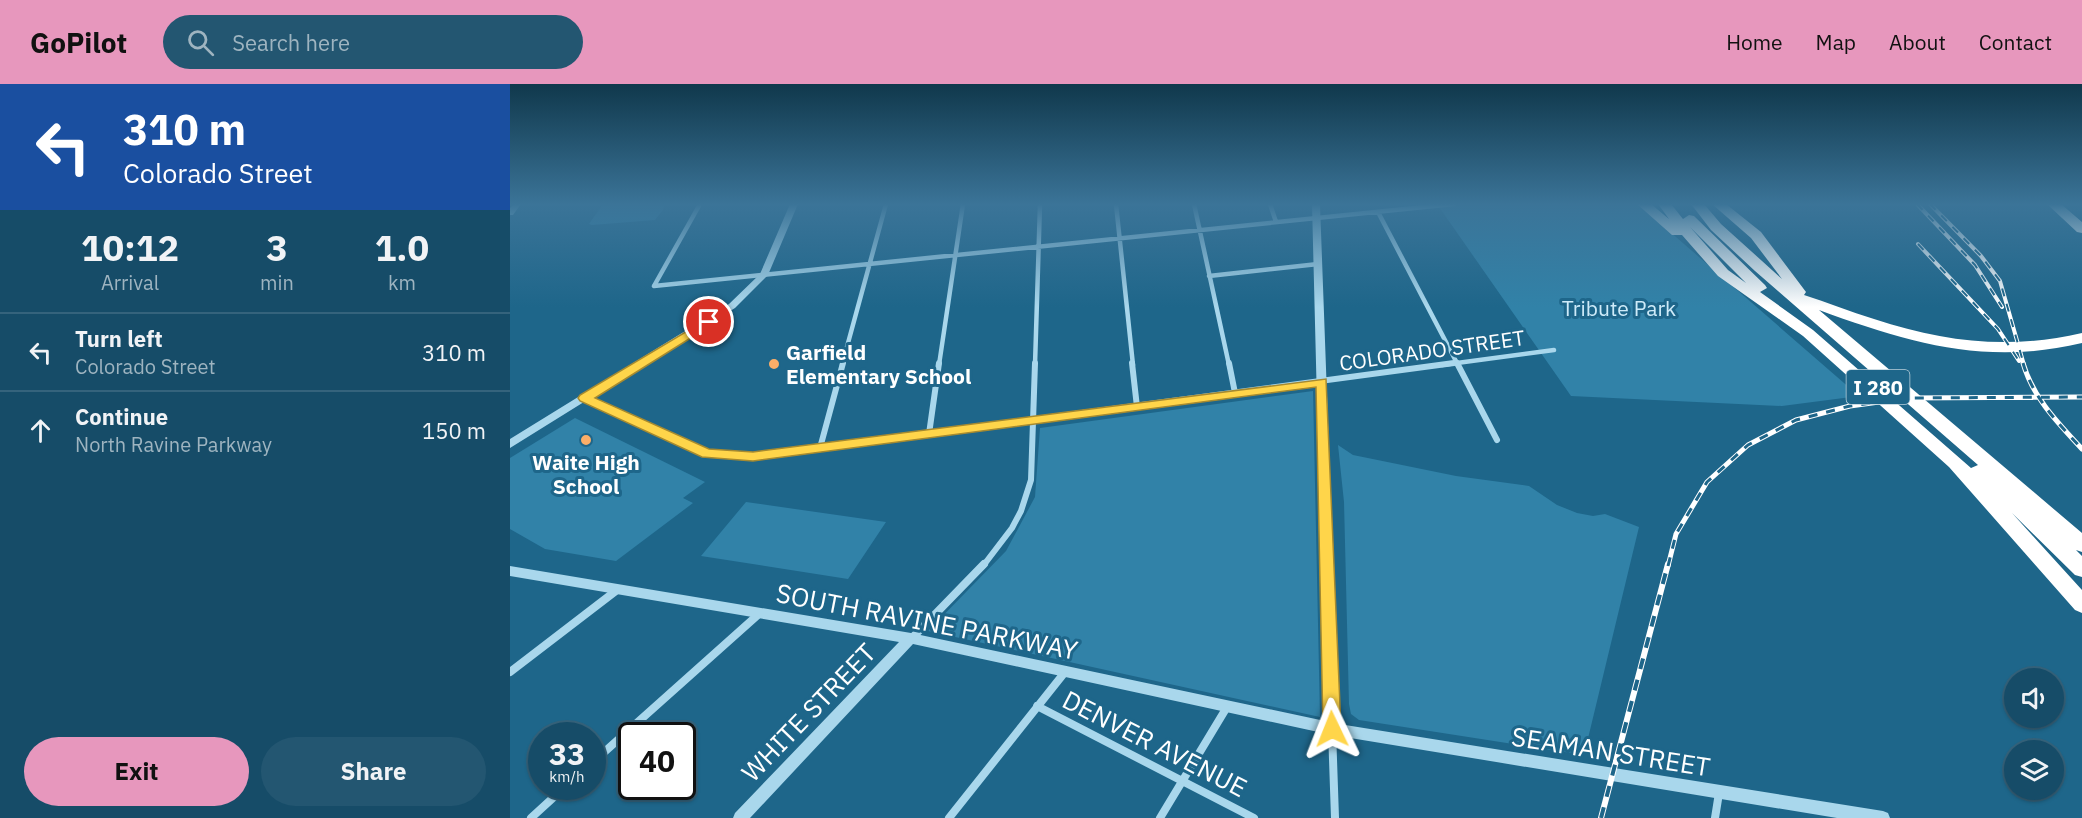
<!DOCTYPE html>
<html lang="en">
<head>
<meta charset="utf-8">
<style>
	body { margin:0; font-family:"IBM Plex Sans",sans-serif; background:#235671; color:#f1f3f6; height:100vh; display:flex; flex-direction:column; font-size:22px; white-space:nowrap }
	* { box-sizing:border-box; margin:0 }
	p { font-size:20px; color:#9eb4c0 }
	.icon { flex:none; width:33px; height:33px; fill:none; stroke:currentColor; stroke-width:2; stroke-linecap:round; stroke-linejoin:round }
	.map { position:relative; flex:1; overflow:hidden }
	.panel { display:flex; flex-direction:column; background:#164c68; width:510px }
	.panel>* { flex:none }
	.banner { background:#1a4fa0; color:#fff; overflow:hidden }
	.controls { position:absolute; left:1494px; top:584px; display:grid; gap:12px }
	.controls a { display:grid; place-items:center; width:60px; height:60px; border-radius:50%; background:#164c68; box-shadow:0 2px 4px #0004,0 0 0 2px #35637c; font-size:30px }
	.speed { position:absolute; left:18px; top:638px; display:flex; gap:12px; font-size:30px; font-weight:700; text-align:center }
	.speed>* { display:grid; place-content:center; width:78px; height:78px; border-radius:50%; background:#164c68; box-shadow:0 2px 4px #0004,0 0 0 2px #35637c; line-height:1 }
	.speed small { font-size:15px; font-weight:400 }
	.speed .limit { border:3px solid #111; border-radius:9px; background:#fff; color:#111 }
	.pin { position:absolute; display:grid; place-items:center; width:51px; height:51px; color:#fff; margin:-26px; border:3px solid #fff; border-radius:50%; box-shadow:0 2px 6px #0007 }
	.me { position:absolute; width:66px; margin:-33px; rotate:358deg; stroke-linejoin:round; filter:drop-shadow(0 0 4px #0008) }
	.turn { display:flex; align-items:center; gap:21px; height:126px; padding:0 24px; font-size:27px }
	.turn .icon { width:78px; height:78px; stroke-width:2.5 }
	.turn b { display:block; font-size:42px; line-height:51px }
	.eta { display:flex; justify-content:space-evenly; align-items:center; height:102px; text-align:center }
	.eta b { font-size:36px; font-weight:800; line-height:42px }
	.primary-button { display:flex; gap:12px; margin-top:auto; padding:12px 24px }
	.primary-button a { flex:1; height:69px; border-radius:36px; background:#e797bd; color:#111; font-size:24px; font-weight:800; line-height:69px; text-align:center }
	.primary-button a+a { background:#235671; color:#f1f3f6 }
	ul { padding:0; list-style:none }
	li { display:flex; align-items:center; gap:18px; height:78px; padding:0 24px; border-top:2px solid #35637c }
	li div { flex:1 }
	li b { display:block; font-size:22px }
	li em { font-style:normal }
	header { display:flex; align-items:center; gap:36px; box-sizing:border-box; height:84px; padding:0 30px; background:#e797bd; color:#111 }
	header strong { font-size:28px }
	nav { display:flex; gap:33px; margin-inline-start:auto; font-size:21px }
	.search { width:420px; height:54px; background:#235671; display:flex; align-items:center; gap:15px; box-sizing:border-box; padding:0 21px; border-radius:33px; color:#9eb4c0; font-size:22px }
	main { display:flex; flex:1; min-height:0 }
	.map>svg:first-child { display:block }
	.green { fill:#3182a8 }
	.lines { fill:none; stroke-linecap:round; stroke-linejoin:round }
	.minor-far2 { stroke:#a9d7ec; stroke-width:4.5 }
	.minor-far1 { stroke:#a9d7ec; stroke-width:6 }
	.minor { stroke:#a9d7ec; stroke-width:8 }
	.tertiary { fill:#a9d7ec; fill-rule:evenodd }
	.motorway { fill:#fff; fill-rule:evenodd }
	.rail-far2-casing { stroke:#fff; stroke-width:4 }
	.rail-far1-casing { stroke:#fff; stroke-width:5 }
	.rail-casing { stroke:#fff; stroke-width:6 }
	.rail-far2 { stroke:#1e668a; stroke-width:2; stroke-dasharray:8; stroke-linecap:butt }
	.rail-far1 { stroke:#1e668a; stroke-width:3; stroke-dasharray:9; stroke-linecap:butt }
	.rail { stroke:#1e668a; stroke-width:4; stroke-dasharray:11; stroke-linecap:butt }
	.route { fill:#ffd54a; stroke:#a68a30; stroke-width:1.5 }
	.poi-dot { fill:#fbae68; stroke:#1e668a; stroke-width:2 }
	.labels { text-anchor:middle; dominant-baseline:central; stroke-width:6; stroke-linejoin:round; paint-order:stroke }
	.shield { fill:#1e668a; stroke:#bcd1dc; stroke-width:1.5 }
	.shield-label { font-size:20px; font-weight:bold; fill:#fff }
	.park-label { font-size:21px; fill:#ceebf9; stroke:#1e668a }
	.street-label { font-size:21px; fill:#fff; stroke:#1e668a }
	.poi-label { font-size:21px; font-weight:bold; fill:#fff; stroke:#1e668a; text-anchor:start }
	.near-street-label { font-size:26px; fill:#fff; stroke:#1e668a }
</style>
</head>
<body>
<header>
<strong>GoPilot</strong>
<div class="search"><svg class="icon" aria-label="search" viewBox="0 0 24 24"><circle cx="10" cy="10" r="6"/><path d="M15 15l6 6"/></svg>Search here</div>
<nav><a>Home</a><a>Map</a><a>About</a><a>Contact</a></nav>
</header>
<main>
<section class="panel">
<div class="banner">
<div class="turn"><svg class="icon" aria-label="left" viewBox="0 0 24 24"><path d="M17 20v-9H6M10 6l-5 5 5 5"/></svg><div><b>310 m</b>Colorado Street</div></div>
</div>
<div class="eta">
<div><b>10:12</b><p>Arrival</p></div>
<div><b>3</b><p>min</p></div>
<div><b>1.0</b><p>km</p></div>
</div>
<ul>
<li><svg class="icon" aria-label="left" viewBox="0 0 24 24"><path d="M17 20v-9H6M10 6l-5 5 5 5"/></svg><div><b>Turn left</b><p>Colorado Street</p></div><em>310 m</em></li>
<li><svg class="icon" aria-label="ahead" viewBox="0 0 24 24"><path d="M12 20V5M6 11l6-6 6 6"/></svg><div><b>Continue</b><p>North Ravine Parkway</p></div><em>150 m</em></li>
</ul>
<div class="primary-button"><a>Exit</a><a>Share</a></div>
</section>
<div class="map">
<svg width="1572" height="734" viewBox="0 0 1572 734">
	<rect width="100%" height="100%" fill="#1e668a"/>
	<path class="green" d="M93,120H155L153,126L145,136L82,141L79,140Z
		M927,120H1128L1349,312L1272,322L1061,312Z
		M803,307L810,633L418,547L496,467L525,413L530,344Z
		M65,334L195,398L173,414L183,419L106,477L35,465L0,445V374Z
		M828,361L843,371L946,392L1019,402L1047,421L1067,429L1083,432L1095,430L1129,443L1074,671L849,636L841,630L839,620L834,418Z
		M236,418L376,438L338,495L191,472Z"/>
	<g class="lines">
		<path class="minor-far2" d="M606,120L623,281
			M684,120L719,281
			M760,120L766,138
			M868,128L948,281
			M699,192L808,180
			M144,202L944,120
			M144,202L190,120
			M332,281L376,120
			M429,281L453,120
			M525,281L530,120
			M932,281L1044,266"/>
		<path class="minor-far1" d="M622,279L627,323
			M719,279L725,309
			M947,279L987,356
			M75,314L197,370L243,373L944,279
			M419,350L429,279
			M310,364L333,279
			M473,482L502,444L511,427L521,396L525,279"/>
		<path class="minor" d="M402,554L474,480
			M0,588L107,506
			M527,622L744,734
			M822,646L825,734
			M82,679L250,529
			M21,734L56,702
			M439,734L555,588
			M650,734L717,623
			M1205,734L1209,709"/>
		<path class="tertiary" d="M4,120H11L3,131H0V124Z
			M280,120H288L258,191L225,224L0,364V355L219,220L250,190Z
			M802,120H810L829,640L1373,727L1378,729L1380,734H1327L822,651L403,560L240,734H223L225,729L389,558L0,492V482L401,549L815,637Z"/>
		<path class="motorway" d="M1127,120H1141L1159,135L1148,120H1161L1173,135L1179,131L1184,132L1255,201L1257,204L1250,208L1303,246L1461,384L1468,381L1245,187L1201,146L1181,120H1194L1211,140L1272,195L1241,154L1202,120H1216L1251,148L1296,208L1294,211C1317,218 1340,228 1364,235C1435,258 1498,266 1572,249V259C1476,282 1399,259 1309,226L1572,449V468L1566,466L1572,472V493L1565,491L1502,429L1572,506V529L1565,526L1439,383L1293,252L1208,192L1172,151H1162ZM1180,143L1236,199L1218,186Z
			M1537,120H1551L1572,138V149L1567,148Z"/>
		<g class="rail-far2-casing">
			<path id="rail-far2" d="M1407,120L1465,181L1492,223
				M1420,120L1471,172L1490,197L1514,281
				M1408,160L1488,245L1509,277"/>
		</g>
		<g class="rail-far1-casing">
			<path id="rail-far1" d="M1513,279C1523,314 1548,339 1572,365
				M1158,482L1166,450L1197,398L1238,361L1286,336L1340,322L1398,314L1572,313"/>
		</g>
		<g class="rail-casing">
			<path id="rail" d="M1091,734L1158,480"/>
		</g>
		<use href="#rail-far2" class="rail-far2"/>
		<use href="#rail-far1" class="rail-far1"/>
		<use href="#rail" class="rail"/>
	</g>
	<linearGradient id="sky" x2="0" y2="1"><stop stop-color="#10384c"/><stop offset="0.54" stop-color="#3b7498"/><stop offset="1" stop-color="#3b7498" stop-opacity="0"/></linearGradient>
	<rect width="1572" height="223" fill="url(#sky)"/>
	<path class="route" d="M199,234L203,235V240L85,314L199,365L243,368L816,295L831,645L829,651L822,653L816,651L813,645L806,303L243,377L192,373L70,317L68,314L70,311Z"/>
	<g class="poi-dot">
		<circle cx="264" cy="280" r="6"/>
		<circle cx="76" cy="356" r="6"/>
	</g>
	<g class="labels">
		<rect class="shield" x="1336.5" y="286" width="63" height="34" rx="4.5"/>
		<g class="shield-label">
			<text x="1368" y="303">I 280</text>
		</g>
		<g class="park-label">
			<text x="1109" y="224">Tribute Park</text>
		</g>
		<g class="street-label">
			<text transform="translate(922 266) rotate(-8)">COLORADO STREET</text>
		</g>
		<g class="poi-label">
			<text x="276" y="268">Garfield<tspan x="276" dy="24">Elementary School</tspan></text>
			<text x="76" y="378" text-anchor="middle">Waite High<tspan x="76" dy="24">School</tspan></text>
		</g>
		<g class="near-street-label">
			<text transform="translate(417 537) rotate(11)">SOUTH RAVINE PARKWAY</text>
			<text transform="translate(298 628) rotate(-46)">WHITE STREET</text>
			<text transform="translate(645 659) rotate(27)">DENVER AVENUE</text>
			<text transform="translate(1101 667) rotate(9)">SEAMAN STREET</text>
		</g>
	</g>
</svg>
<div class="controls">
<a><svg class="icon" aria-label="sound" viewBox="0 0 24 24"><path d="M4 9h4l5-4v14l-5-4H4zM17 9q2 3 0 6"/></svg></a>
<a><svg class="icon" aria-label="layers" viewBox="0 0 24 24"><path d="M12 4l9 5-9 5-9-5zM3 14l9 5 9-5"/></svg></a>
</div>
<div class="speed"><div>33<small>km/h</small></div><div class="limit">40</div></div>
<div class="pin" style="left:199px;top:238px;background:#d93025"><svg class="icon" aria-label="arrive" viewBox="0 0 24 24"><path d="M6 21V4h12l-3 4 3 4H6"/></svg></div>
<svg class="me" style="left:822px;top:645px" viewBox="-20 -20 40 40"><path d="M0-17L14 15 0 8-14 15z" fill="#ffd54a" stroke="#fff" stroke-width="4"/></svg>
</div>
</main>
</body>
</html>
